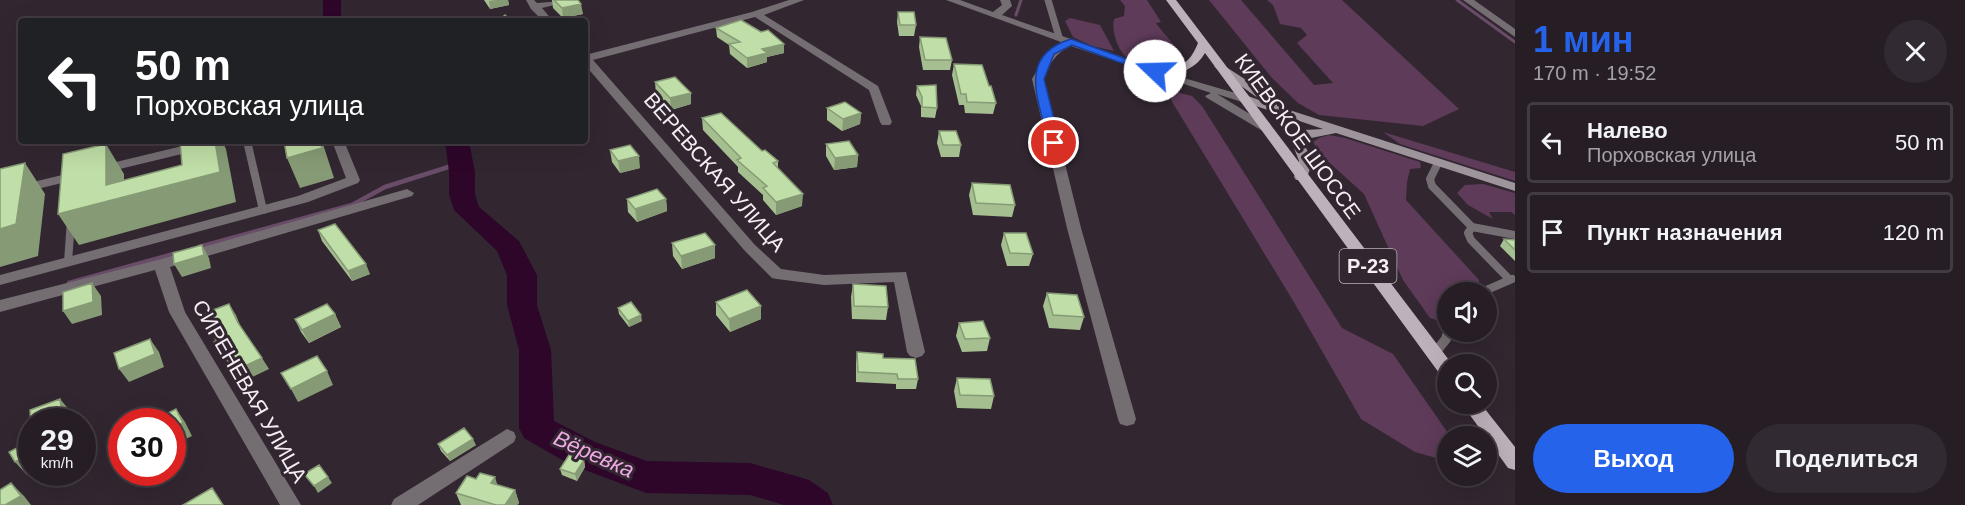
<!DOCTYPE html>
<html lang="ru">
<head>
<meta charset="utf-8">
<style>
	body { margin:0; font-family:Helvetica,sans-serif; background:#322a32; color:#f1f3f6; height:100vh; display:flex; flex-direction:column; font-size:22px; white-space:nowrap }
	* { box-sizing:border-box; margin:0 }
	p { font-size:20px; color:#a4a2a7 }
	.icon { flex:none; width:33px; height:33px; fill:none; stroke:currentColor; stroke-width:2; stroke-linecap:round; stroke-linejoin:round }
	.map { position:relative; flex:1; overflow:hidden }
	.panel { display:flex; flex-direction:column; background:#261d25; width:450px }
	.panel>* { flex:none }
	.banner { position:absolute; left:18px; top:18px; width:570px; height:126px; border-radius:6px; box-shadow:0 6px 24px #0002,0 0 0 2px #423b42; background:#202124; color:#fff; overflow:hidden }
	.buttons { position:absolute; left:1437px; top:282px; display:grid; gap:12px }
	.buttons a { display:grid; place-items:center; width:60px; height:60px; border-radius:50%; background:#261d25; box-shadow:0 6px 24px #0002,0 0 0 2px #423b42; font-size:30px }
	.speed { position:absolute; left:18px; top:408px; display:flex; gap:12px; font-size:30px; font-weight:700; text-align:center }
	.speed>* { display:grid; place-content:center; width:78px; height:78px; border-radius:50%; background:#261d25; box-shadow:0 6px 24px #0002,0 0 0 2px #423b42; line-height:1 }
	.speed small { font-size:15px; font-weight:400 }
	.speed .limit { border:9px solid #d22; background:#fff; color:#111 }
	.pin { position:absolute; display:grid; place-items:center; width:51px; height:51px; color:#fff; margin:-26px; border:3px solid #fff; border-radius:50%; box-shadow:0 2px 6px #0007 }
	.me { position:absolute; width:66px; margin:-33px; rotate:291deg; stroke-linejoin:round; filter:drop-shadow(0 0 4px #0008) }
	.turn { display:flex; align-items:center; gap:21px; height:126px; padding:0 18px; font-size:27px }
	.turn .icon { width:78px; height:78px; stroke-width:2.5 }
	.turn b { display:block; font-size:42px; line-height:51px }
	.round { display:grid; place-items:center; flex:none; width:63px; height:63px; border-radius:32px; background:#322a32 }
	.head { display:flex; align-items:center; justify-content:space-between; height:102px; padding:0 18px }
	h1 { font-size:36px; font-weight:700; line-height:45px; color:#2563eb }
	.cta { display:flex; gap:12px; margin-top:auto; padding:12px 18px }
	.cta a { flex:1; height:69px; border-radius:36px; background:#2563eb; color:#fff; font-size:24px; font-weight:700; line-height:69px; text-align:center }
	.cta a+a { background:#322a32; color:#f1f3f6 }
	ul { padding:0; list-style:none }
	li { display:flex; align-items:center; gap:18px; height:81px; margin:0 12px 9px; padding:0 6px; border:3px solid #423b42; border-radius:6px }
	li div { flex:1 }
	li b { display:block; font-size:22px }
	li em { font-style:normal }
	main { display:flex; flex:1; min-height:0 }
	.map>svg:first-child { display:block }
	.green { fill:#5e3b59 }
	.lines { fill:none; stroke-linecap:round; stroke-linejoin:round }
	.stream-far1 { stroke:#694c67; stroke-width:3 }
	.stream { stroke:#694c67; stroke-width:4.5 }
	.river { fill:#2d062a; fill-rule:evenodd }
	.lane-far2 { stroke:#746e73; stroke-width:7 }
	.lane-far1 { stroke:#746e73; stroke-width:8 }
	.lane { stroke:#746e73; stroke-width:10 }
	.street { fill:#746e73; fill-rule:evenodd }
	.secondary { fill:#9d949c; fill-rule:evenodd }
	.primary { fill:#bdb1bb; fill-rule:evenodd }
	.wall { fill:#a5bf90 }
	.shaded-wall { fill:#869b75 }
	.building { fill:#c0dea7; stroke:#869b75; stroke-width:1.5 }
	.route { fill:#2563eb; stroke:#184099; stroke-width:1.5 }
	.labels { text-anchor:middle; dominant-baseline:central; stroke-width:6; stroke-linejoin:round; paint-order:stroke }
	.shield { fill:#322731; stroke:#bbb2ba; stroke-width:1.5 }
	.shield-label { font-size:20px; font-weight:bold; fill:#f6eef5 }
	.street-label { font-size:21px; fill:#f6eef5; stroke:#322731 }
	.water-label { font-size:22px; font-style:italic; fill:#eea9e4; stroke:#322731 }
</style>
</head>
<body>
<main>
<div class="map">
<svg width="1515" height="505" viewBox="0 0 1515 505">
	<rect width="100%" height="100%" fill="#322731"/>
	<path class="green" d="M1120,0H1147L1161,22L1156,23C1165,36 1176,45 1183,58C1172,70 1141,70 1128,59C1118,51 1111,31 1114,19L1124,16L1125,6Z
		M1209,0H1241L1314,85L1333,83L1297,43L1307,35L1301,28L1280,24L1273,5L1267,0H1342L1459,109L1423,126L1319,115L1298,103L1272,78Z
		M1070,18L1100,25L1114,51L1092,46L1073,37L1065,21Z
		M1176,92L1192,96L1202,106L1342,328L1393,354L1450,436H1448L1447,461L1415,452L1361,419L1295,304L1171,100Z
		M1383,132L1515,172V181L1400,144Z
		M1329,135L1345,138L1420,162L1421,168L1410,169L1407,182L1406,200L1479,280V289L1472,292H1448L1447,317L1443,322L1430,318L1403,280L1364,194L1321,155L1313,142L1319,138Z
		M1483,184L1515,193V215L1511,212H1489L1493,219L1468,205L1457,193L1465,185Z"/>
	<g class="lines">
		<path class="stream-far1" d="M1457,0L1515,42
			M1016,15L1021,0"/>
		<path class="stream" d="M199,247L352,205L385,187L461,163
			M69,283L177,253"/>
		<path class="river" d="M323,0H341V17L345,21H325L323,17Z
			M445,141H469L475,172V194L479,207L519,241L537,275V305L551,350L554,421L595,442L647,461L750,463L796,476L809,480L828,493L833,505H784L750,495L646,493L569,464L524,438L519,428V350L507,305V275L497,251L454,210L449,194V172Z"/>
		<path class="lane-far2" d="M1048,0L1059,37"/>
		<path class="lane-far1" d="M247,141L263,210
			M1438,163L1430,179L1432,186L1472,227L1515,235
			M1472,227L1468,233L1471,240L1509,279
			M68,262L71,220
			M1482,292L1512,279"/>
		<path class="lane" d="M1434,354L1446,339L1448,332"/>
		<path class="street" d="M526,0H534L537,3L575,0L542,8L553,21H543L531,9Z
			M789,0H804L764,15L878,86L892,122L890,125H882L880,122L869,90L755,17L593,60L755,245L781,269L824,275L906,272L925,352L922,356L916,358L910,356L907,352L894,282L824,285L777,279L772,278L745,251L585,65V55L752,12Z
			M946,0H960L993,12L1002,5L1000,0H1010L1012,6L1002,15L1177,76L1249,97V101L1245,103L1217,94L1271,127L1265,131L1261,130L1207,98L1205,96L1211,93L1071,46C1056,53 1049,63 1044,79L1081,228L1136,419L1134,424L1127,426L1120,424L1118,419L1067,228L1032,79L1046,54L1061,42Z
			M1463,0H1474L1515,29V37Z
			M203,141H225L223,144L0,198V190Z
			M332,141H344L360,180L358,183L308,202L0,285V275L298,196L346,178Z
			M407,189L414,193L412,196L170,267L185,312L301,505H280L169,312L155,270L0,312V300L158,260Z
			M507,429L514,432L516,437L514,442L418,505H391L394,499Z"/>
		<path class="secondary" d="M1220,63L1277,100V106L1515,183V191L1336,133L1306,139V148L1313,161L1306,180H1296L1294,177L1299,161L1294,148V138L1304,130L1323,129L1241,101V97L1245,95L1262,101L1216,68L1214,66Z"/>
		<path class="primary" d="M1166,0H1176L1452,364H1448V378L1442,377L1205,53C1194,72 1173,77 1151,73V69C1177,63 1186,72 1198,43Z
			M1462,404H1481L1515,447V470L1508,468Z"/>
	</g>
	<path class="wall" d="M484,0H508L509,5L490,9Z
		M552,0H578L583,14L563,18L553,8Z
		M898,12L916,25L914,36H899L897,22Z
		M716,28L761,32L784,44V53L767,57V62L747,68L730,54L729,45L717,37Z
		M920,37L952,60L950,70H923L919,47Z
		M954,64L989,86L996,103L993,114L965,113L964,105H959L952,75Z
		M655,82L691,104L671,110L656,94Z
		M917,86L937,108L935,118L921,117V106L916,95Z
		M827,108L861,113L860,124L842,131L827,120Z
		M702,118L762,151L778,161V168L802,206L776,215L763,200V195L738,172V167L703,130Z
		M939,131L961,145L959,157H941L937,143Z
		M826,144L858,155L857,167L834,170L826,156Z
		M610,150L640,168L620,173L612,162Z
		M972,183L1015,205L1012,217L973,215L969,195Z
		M627,199H666L667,211L637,222L628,212Z
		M318,230L370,274L352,281L322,241Z
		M1004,233L1033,254L1029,266H1007L1001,245Z
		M1504,239L1515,240V261L1500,246Z
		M672,243L715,245V258L682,269L673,256Z
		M853,284L888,307L886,320L852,319L851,297Z
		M1047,293L1084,317L1080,330L1049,328L1043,306Z
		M716,302L761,306V319L730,332L716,315Z
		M618,308L642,321L629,327L619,314Z
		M335,314L341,327L309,343L301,332L295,319Z
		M959,323L990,338L987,351L962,352L956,336Z
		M857,352L883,358L918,379L916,389H896V384L856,382V363Z
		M957,378L994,396L991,409L957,408L954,391Z
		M438,444L476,445L450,461L441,451Z
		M584,460L585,467L577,481L562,475L560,469Z
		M497,485L515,490L519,503L517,505H461L456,493Z"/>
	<path class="shaded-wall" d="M495,0H508L509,5L490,9L489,1Z
		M581,4L583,14L563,18L562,8Z
		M784,44V53L767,57V62L747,68V58L762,49Z
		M691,93V104L671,110L670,98Z
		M861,113L860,124L842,131L843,119Z
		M215,141H222L226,149L236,202L79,245L58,214L106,185V144L124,174V196L220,172Z
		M320,141H322L334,178L300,188L287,158Z
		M858,155L857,167L834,170L835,158Z
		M639,156L640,168L620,173L618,161Z
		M25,163L45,194L38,256L0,267V229Z
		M803,194L802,206L776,215V202Z
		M666,199L667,211L637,222L635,209Z
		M202,245L209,258L211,268L182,277L174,264Z
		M715,245V258L682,269L681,256Z
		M366,264L370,274L352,281L348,271Z
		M92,283L101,296L102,315L72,324L63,311Z
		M229,304L236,315L244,335L238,323Z
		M761,306V319L730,332L729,319Z
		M335,314L341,327L309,343L302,330Z
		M641,315L642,321L629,327L628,321Z
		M150,339L159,352L164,367L129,382L119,369Z
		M231,356L238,368L232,371L226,359Z
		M262,358L269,369L244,381L238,369Z
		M327,371L333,385L298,402L291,389Z
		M60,399L71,412L72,422H43Z
		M176,409L185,422L192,436L172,446V428Z
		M473,439L476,445L450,461L447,455Z
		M32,453V472H33L27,475L15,462Z
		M584,460L585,467L577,481L575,474Z
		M328,477L332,483L318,493L314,486Z
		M495,477L499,490L491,483Z
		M11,483L24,496L31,505H5Z
		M515,490L519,503L517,505H505Z"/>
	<path class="building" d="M554,0H578L581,4L562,8Z
		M898,12H914L916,25H900Z
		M505,15L511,21H498Z
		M741,20L761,32L768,30L784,44L762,49L767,53L747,58L729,44L740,42L716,28Z
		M920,37L946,38L952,60H925Z
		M954,64L982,65L989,86H991L996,103L967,102L966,94H961Z
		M675,77L691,93L670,98L655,82Z
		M936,85L937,108L922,107V97L917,86Z
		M845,102L861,113L843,119L827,108Z
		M721,113L762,151L765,150L778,161L773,163L803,194L776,202L763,188L767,186L737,160L741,158L702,118Z
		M939,131H956L961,145H943Z
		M180,141H215L220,172L58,214L63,154L106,144V185L182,165Z
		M284,141H320L322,148L287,158Z
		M849,141L858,155L835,158L826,144Z
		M630,145L639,156L618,161L610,150Z
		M25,163L16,224L0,229V169Z
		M972,183L1010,185L1015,205L976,203Z
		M657,189L666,199L635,209L627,199Z
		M335,224L366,264L348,271L318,230Z
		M705,233L715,245L681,256L672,243Z
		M1004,233H1026L1033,254L1010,253Z
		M1504,239L1515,240V250Z
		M202,245L204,255L174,264L173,253Z
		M92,283L93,302L63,311V292Z
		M853,284L886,286L888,307L854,306Z
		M747,290L761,306L729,319L716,302Z
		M1047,293L1077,295L1084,317L1053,315Z
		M631,302L641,315L628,321L618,308Z
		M229,304L238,323L262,358L238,369L231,356L226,359L214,342L216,341L205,313Z
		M327,304L335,314L302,330L295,319Z
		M983,321L990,338L965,339L959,323Z
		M150,339L155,354L119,369L114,353Z
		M857,352L883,354V358L915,359L918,379H898L897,374L858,372Z
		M317,356L327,371L291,389L281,373Z
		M957,378L990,379L994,396L960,395Z
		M60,399L62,414L43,422H32L31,426L30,410Z
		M176,409L183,423L172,428V422H150Z
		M464,428L473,439L447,455L438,444Z
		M32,440V453L15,462L9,452Z
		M569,455L584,460L575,474L560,469Z
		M319,465L328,477L314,486L304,474Z
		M480,473L495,477L491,483L515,490L505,505H496L456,493L467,476L476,479Z
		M11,483L21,496L5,505H0V490Z
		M212,488L223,505H183Z"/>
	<path class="route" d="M1071,39L1160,71L1152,74L1072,45L1054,54L1044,79L1060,143L1054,146L1049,143C1039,101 1016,56 1071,39Z"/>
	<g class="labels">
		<rect class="shield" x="1339.5" y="249" width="57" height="34" rx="4.5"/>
		<g class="shield-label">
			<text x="1368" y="266">Р-23</text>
		</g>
		<g class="street-label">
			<text transform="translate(1298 136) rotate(54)">КИЕВСКОЕ ШОССЕ</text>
			<text transform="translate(715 172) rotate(49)">ВЕРЕВСКАЯ УЛИЦА</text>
			<text transform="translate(250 391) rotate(60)">СИРЕНЕВАЯ УЛИЦА</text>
		</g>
		<g class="water-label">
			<text transform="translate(594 454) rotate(24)">Вёревка</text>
		</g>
	</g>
</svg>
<div class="buttons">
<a><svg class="icon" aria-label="sound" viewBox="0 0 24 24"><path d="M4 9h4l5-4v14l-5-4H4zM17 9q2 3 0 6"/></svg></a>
<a><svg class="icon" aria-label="search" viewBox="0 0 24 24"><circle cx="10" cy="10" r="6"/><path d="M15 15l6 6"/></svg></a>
<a><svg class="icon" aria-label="layers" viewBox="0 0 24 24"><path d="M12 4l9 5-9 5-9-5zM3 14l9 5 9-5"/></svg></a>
</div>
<div class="speed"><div>29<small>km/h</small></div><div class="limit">30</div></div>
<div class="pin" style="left:1054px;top:143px;background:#d93025"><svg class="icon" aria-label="arrive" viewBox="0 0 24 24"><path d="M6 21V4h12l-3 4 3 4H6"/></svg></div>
<svg class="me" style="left:1155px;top:71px" viewBox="-20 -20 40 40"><circle r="19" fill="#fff"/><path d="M0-13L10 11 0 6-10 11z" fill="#2563eb"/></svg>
<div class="banner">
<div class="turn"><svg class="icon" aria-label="left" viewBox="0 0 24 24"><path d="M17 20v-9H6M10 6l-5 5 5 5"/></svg><div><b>50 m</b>Порховская улица</div></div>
</div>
</div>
<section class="panel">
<div class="head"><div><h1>1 мин</h1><p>170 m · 19:52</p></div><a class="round"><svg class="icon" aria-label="close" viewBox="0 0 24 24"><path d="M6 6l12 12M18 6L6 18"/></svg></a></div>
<ul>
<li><svg class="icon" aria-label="left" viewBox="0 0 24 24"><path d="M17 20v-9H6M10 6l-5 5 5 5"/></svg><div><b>Налево</b><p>Порховская улица</p></div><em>50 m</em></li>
<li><svg class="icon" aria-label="arrive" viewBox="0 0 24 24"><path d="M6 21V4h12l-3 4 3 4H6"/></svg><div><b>Пункт назначения</b></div><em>120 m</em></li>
</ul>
<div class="cta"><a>Выход</a><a>Поделиться</a></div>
</section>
</main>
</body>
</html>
